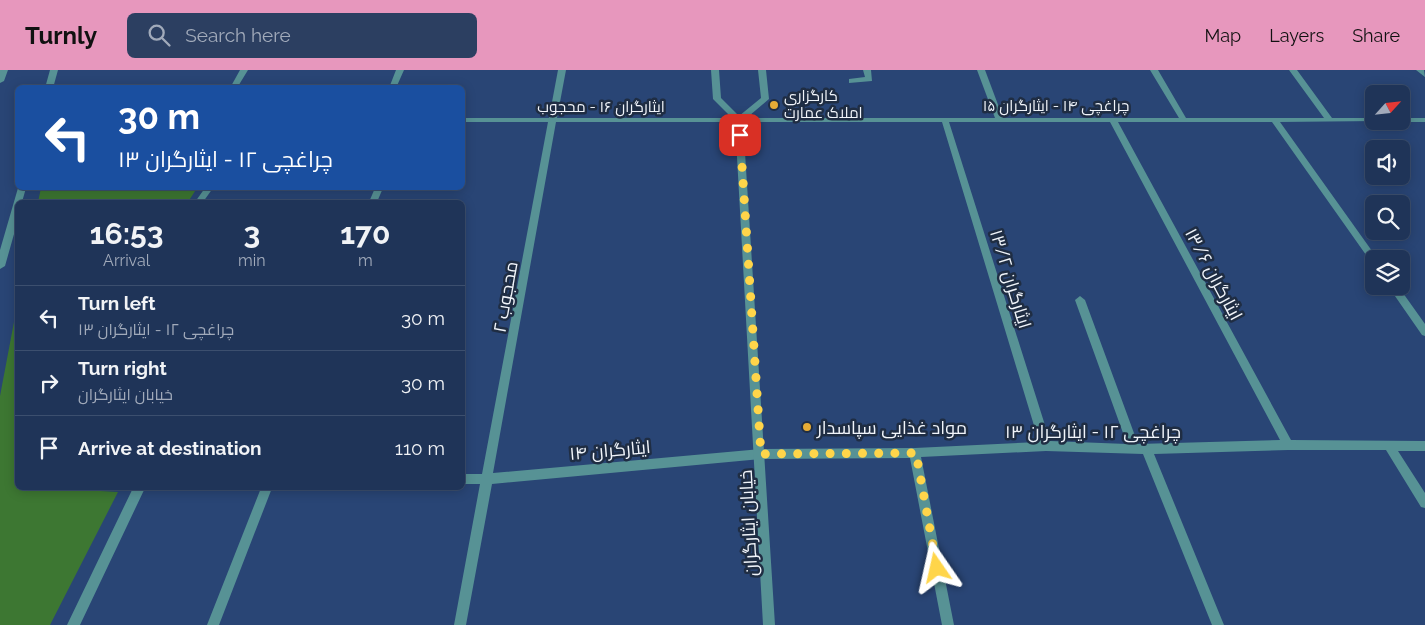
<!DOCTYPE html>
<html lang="en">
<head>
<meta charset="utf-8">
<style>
	body { margin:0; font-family:Raleway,Cairo,sans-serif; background:#2c3f61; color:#f1f3f6; height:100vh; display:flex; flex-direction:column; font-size:19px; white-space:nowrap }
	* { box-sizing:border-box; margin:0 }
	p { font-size:16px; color:#a1aaba }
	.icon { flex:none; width:28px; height:28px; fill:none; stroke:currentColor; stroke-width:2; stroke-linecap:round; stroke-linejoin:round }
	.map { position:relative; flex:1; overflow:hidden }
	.sheet { position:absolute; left:15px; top:130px; width:450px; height:290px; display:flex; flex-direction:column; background:#1f3458; border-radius:8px; box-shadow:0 2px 12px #0003,0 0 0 1px #3c4f6e }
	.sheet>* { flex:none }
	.banner { position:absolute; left:15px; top:15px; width:450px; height:105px; border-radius:8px; box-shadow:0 2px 12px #0003,0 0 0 1px #3c4f6e; background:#1a4fa0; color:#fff; overflow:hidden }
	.needle { width:32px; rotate:63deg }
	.tools { position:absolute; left:1365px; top:15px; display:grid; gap:10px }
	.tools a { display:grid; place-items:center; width:45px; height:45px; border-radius:8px; background:#1f3458; box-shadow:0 2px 12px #0003,0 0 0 1px #3c4f6e; font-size:25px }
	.pin { position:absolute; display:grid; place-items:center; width:42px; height:42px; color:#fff; margin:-21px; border-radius:10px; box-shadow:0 2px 8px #0006 }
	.me { position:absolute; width:55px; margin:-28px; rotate:349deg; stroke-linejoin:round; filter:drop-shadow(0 0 4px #0008) }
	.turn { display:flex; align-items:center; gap:18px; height:105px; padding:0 20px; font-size:22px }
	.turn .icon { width:65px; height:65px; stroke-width:2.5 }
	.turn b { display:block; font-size:35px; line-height:42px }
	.eta { display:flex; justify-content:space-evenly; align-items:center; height:85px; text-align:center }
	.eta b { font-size:30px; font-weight:700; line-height:35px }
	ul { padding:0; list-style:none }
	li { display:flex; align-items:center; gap:15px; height:65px; padding:0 20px; border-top:1px solid #3c4f6e }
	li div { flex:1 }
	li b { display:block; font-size:19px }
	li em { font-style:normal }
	header { display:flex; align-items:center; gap:30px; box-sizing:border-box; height:70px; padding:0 25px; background:#e797bd; color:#111 }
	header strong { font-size:24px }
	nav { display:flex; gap:28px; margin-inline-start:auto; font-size:18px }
	.search { width:350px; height:45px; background:#2c3f61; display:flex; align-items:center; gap:12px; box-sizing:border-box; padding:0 18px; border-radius:8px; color:#a1aaba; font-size:19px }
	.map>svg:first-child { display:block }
	.green { fill:#3d7732 }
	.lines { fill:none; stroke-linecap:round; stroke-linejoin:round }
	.minor { fill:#579295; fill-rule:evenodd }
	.tertiary { fill:#579295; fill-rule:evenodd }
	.route { stroke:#ffd54a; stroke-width:9; stroke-dasharray:0 16.2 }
	.poi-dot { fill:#e7ac36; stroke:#1f2d43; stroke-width:2 }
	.labels { text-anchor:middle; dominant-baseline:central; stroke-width:5; stroke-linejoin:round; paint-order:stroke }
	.far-poi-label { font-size:15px; fill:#f1f5fb; stroke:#1f2d43; text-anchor:start }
	.far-street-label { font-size:15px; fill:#f1f5fb; stroke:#1f2d43 }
	.street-label { font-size:18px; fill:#f1f5fb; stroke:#1f2d43 }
	.poi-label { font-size:18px; fill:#f1f5fb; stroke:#1f2d43; text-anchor:start }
</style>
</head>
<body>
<header>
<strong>Turnly</strong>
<div class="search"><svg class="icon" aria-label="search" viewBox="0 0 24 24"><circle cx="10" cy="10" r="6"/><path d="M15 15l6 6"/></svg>Search here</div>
<nav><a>Map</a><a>Layers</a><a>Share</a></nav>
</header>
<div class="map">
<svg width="1425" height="555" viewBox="0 0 1425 555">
	<rect width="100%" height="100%" fill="#294575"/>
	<path class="green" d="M41,118H197L188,132H38Z
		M17,236L16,416L118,422L50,555H0V326Z"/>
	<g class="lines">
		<path class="minor" d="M240,0H248L237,18H230Z
			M396,0H404L396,18H389Z
			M558,0H566L557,48H995L977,0H985L1003,48H1179L1150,0H1158L1186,48H1324L1289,0H1297L1332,48H1374V51H1377L1280,52L1377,188L1374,189V193L1371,192L1272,52H1118L1291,370L1425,371V381H1398L1425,423V438L1421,437L1386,380H1288L1154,384L1224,555H1212L1143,384L1046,381L921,387L954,555H942L910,388L761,389L492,414L466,555H454L480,414H462V404H482L548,52H462V48H549ZM556,52H942L1039,372L915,378L761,379L493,403ZM949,52H1110L1280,370L1138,374L1085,230L1080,226L1075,230L1127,374L1050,371Z
			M863,0H871L872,11L849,13V9L865,7Z
			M1416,0H1424L1425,7Z
			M1401,48H1425V52H1398L1401,51Z
			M205,118H213L203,132H195Z
			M375,118H383L377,132H369Z
			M1388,216H1398L1425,254V266L1422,265Z
			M133,418H145L80,555H67Z
			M261,418H272L219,555H207Z"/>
		<path class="tertiary" d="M0,0H8L4,11L0,13Z
			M50,0H58L53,18H45Z
			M711,0H719L721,28L739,46L761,28L758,0H766L769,29L743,51L775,555H763L735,51L713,29Z
			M18,118H26L22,132H18V150L5,196L0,199V180Z"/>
	</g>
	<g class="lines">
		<path class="route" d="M740,65L761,384L916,383L937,498"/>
	</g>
	<g class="poi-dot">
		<circle cx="774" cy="35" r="5"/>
		<circle cx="807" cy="357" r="5"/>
	</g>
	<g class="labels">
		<g class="far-poi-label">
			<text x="784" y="26">کارگزاری<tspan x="784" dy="17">املاک عمارت</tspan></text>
		</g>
		<g class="far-street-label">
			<text x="1056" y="36">چراغچی ۱۴ - ایثارگران ۱۵</text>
			<text x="601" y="37">ایثارگران ۱۶ - محجوب</text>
		</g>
		<g class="street-label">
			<text transform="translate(1214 204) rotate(62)">ایثارگران ۱۳/۶</text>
			<text transform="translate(1011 209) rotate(73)">ایثارگران ۱۳/۲</text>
			<text transform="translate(505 227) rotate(-80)">محجوب ۲</text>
			<text x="1093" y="361">چراغچی ۱۲ - ایثارگران ۱۳</text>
			<text transform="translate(610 380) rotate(-5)">ایثارگران ۱۴</text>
			<text transform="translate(748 453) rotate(-93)">خیابان ایثارگران</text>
		</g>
		<g class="poi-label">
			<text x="817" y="357">مواد غذایی سپاسدار</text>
		</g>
	</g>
</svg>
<div class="tools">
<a><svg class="needle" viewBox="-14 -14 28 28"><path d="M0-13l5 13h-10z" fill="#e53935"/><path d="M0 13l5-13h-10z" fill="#a1aaba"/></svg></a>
<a><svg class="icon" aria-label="sound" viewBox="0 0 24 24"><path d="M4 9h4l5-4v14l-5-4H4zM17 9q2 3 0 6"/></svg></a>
<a><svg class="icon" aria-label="search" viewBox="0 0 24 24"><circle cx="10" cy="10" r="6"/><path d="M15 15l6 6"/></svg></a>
<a><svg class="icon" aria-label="layers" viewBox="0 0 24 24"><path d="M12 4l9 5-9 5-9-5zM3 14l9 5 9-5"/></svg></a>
</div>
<div class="pin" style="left:740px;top:65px;background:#d93025"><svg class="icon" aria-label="arrive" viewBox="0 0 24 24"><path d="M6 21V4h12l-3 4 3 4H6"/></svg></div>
<svg class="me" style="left:937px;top:498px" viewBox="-20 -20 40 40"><path d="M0-17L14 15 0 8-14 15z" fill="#ffd54a" stroke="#fff" stroke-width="4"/></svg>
<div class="banner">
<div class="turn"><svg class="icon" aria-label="left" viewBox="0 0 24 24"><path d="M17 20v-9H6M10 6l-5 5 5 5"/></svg><div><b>30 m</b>چراغچی ۱۲ - ایثارگران ۱۳</div></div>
</div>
<section class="sheet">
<div class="eta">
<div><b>16:53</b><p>Arrival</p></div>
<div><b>3</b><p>min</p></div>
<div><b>170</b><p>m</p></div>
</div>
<ul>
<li><svg class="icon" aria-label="left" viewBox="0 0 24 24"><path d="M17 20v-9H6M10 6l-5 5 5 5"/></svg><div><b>Turn left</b><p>چراغچی ۱۲ - ایثارگران ۱۳</p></div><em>30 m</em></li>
<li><svg class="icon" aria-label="right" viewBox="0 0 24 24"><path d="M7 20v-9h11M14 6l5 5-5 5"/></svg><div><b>Turn right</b><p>خیابان ایثارگران</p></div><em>30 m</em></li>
<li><svg class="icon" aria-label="arrive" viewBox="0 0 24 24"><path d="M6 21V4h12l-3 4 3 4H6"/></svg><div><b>Arrive at destination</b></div><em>110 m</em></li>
</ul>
</section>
</div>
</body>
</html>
